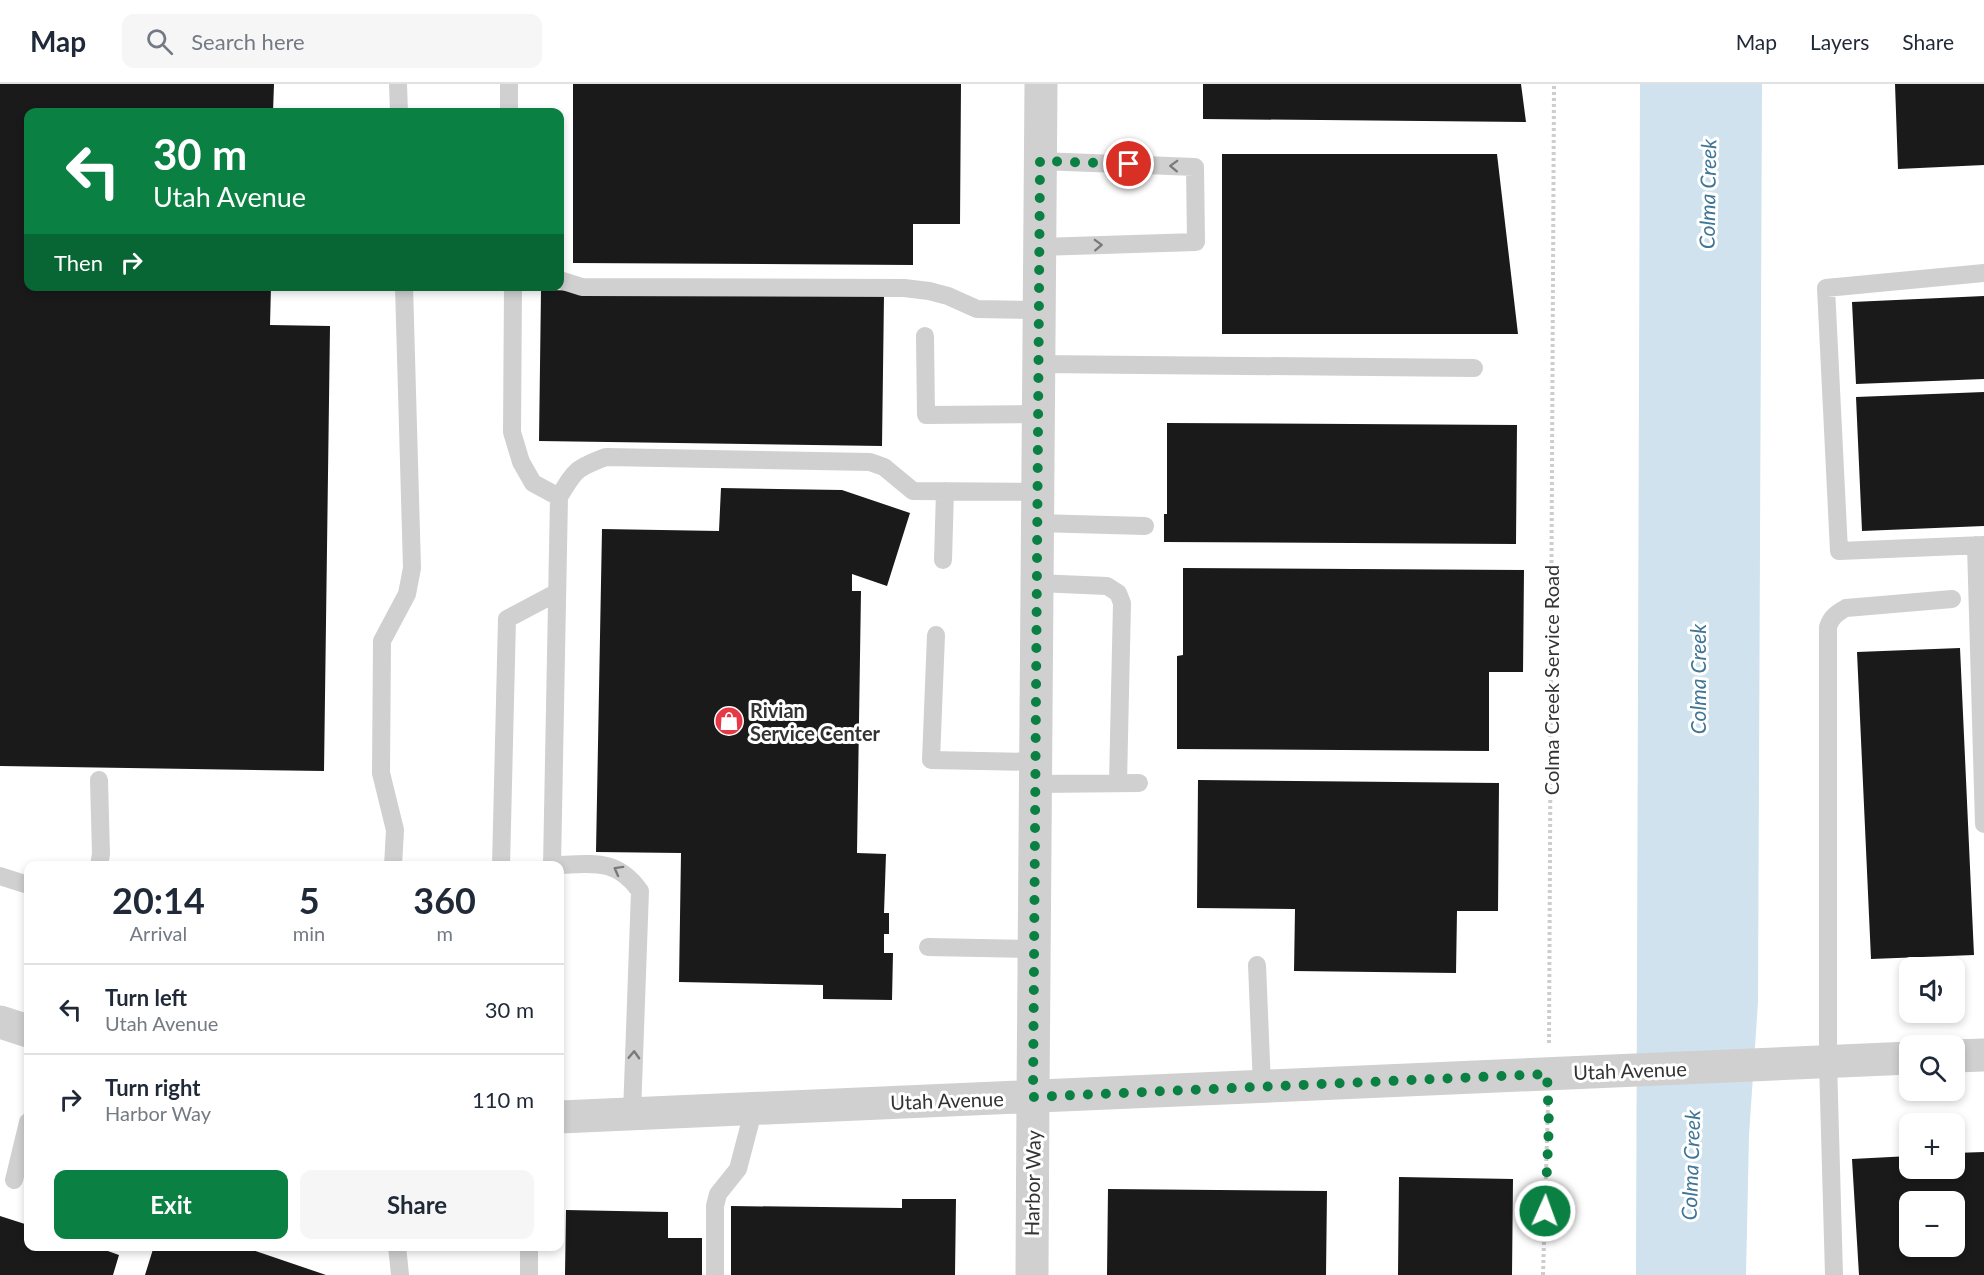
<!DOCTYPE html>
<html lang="en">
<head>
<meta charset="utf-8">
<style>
	body { margin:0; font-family:Lato,sans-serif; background:#f6f6f7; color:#1f2937; height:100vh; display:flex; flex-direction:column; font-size:22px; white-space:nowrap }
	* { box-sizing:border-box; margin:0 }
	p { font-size:20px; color:#747a83 }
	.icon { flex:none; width:33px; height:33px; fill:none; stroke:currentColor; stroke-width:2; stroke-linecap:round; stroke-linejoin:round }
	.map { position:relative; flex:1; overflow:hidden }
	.drawer { position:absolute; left:24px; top:777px; width:540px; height:390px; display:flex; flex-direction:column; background:#fff; border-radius:12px; box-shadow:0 3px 9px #0003 }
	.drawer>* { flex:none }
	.hud { position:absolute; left:24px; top:24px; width:540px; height:183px; border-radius:12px; box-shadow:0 3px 9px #0003; background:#0b8043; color:#fff; overflow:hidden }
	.controls { position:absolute; left:1899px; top:873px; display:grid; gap:12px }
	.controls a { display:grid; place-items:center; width:66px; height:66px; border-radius:12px; background:#fff; box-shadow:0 3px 9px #0003; font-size:30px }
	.pin { position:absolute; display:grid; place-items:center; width:51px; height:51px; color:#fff; margin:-26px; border:3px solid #fff; border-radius:50%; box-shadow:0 2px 6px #0007 }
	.me { position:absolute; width:66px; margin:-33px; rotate:2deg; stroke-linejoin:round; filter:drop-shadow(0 0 4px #0008) }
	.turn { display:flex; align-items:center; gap:21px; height:126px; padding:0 30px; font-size:27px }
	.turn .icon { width:78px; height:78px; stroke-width:2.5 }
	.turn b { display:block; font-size:42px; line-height:51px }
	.then { display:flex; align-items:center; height:57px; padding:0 30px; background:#0003; gap:12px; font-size:22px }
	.eta { display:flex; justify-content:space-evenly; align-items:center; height:102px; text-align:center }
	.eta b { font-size:36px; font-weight:700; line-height:42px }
	.primary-button { display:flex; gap:12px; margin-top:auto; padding:12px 30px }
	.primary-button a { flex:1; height:69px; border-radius:12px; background:#0b8043; color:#fff; font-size:24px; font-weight:700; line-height:69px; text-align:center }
	.primary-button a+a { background:#f6f6f7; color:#1f2937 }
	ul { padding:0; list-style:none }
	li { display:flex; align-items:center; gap:18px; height:90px; padding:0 30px; border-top:2px solid #e0e1e3 }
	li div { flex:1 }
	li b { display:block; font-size:22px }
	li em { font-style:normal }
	header { display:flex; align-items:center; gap:36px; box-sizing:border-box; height:84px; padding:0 30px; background:#fff; border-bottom:2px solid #e0e1e3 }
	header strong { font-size:28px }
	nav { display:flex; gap:33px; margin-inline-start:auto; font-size:21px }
	.search { width:420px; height:54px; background:#f6f6f7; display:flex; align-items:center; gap:15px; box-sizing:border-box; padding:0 21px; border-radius:12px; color:#747a83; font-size:22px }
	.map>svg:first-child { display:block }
	.water { fill:#cfe2ee }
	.building { fill:#1a1a1a; fill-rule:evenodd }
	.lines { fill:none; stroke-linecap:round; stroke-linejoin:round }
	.path { stroke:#cdcdcd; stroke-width:4; stroke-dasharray:3 3; stroke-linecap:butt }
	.service { stroke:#d0d0d0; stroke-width:18 }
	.minor { stroke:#d0d0d0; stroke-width:33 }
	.tertiary { stroke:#d0d0d0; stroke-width:33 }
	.oneway { stroke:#7a7a7a }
	.route { stroke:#0b8043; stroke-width:10; stroke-dasharray:0 18 }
	.labels { text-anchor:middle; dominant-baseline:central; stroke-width:6; stroke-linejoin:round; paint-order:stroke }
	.street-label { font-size:20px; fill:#333; stroke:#fff }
	.poi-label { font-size:20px; font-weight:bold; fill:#333; stroke:#fff; text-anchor:start }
	.water-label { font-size:21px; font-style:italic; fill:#3f7597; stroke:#fff }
</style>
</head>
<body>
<header>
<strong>Map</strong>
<div class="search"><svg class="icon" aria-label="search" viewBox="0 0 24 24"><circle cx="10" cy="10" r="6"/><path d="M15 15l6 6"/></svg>Search here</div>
<nav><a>Map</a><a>Layers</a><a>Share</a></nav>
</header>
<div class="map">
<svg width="1984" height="1191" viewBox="0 0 1984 1191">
	<rect width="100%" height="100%" fill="#fff"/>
	<path class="water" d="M1640,0H1762L1758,918L1749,1051L1746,1191H1636Z"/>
	<path class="building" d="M0,0H274L273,28H28V202H271L270,241L330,242L324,687L0,682Z
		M573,0H961L960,140H913V181L573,179Z
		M1203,0H1521L1526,38L1203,35Z
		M1895,0H1984V81L1898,85Z
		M1222,70H1497L1518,250H1222Z
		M541,206L884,211L882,362L539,357Z
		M1984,212V295L1856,300L1852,218Z
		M1984,308V442L1862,447L1856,313Z
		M1167,339L1517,341L1516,460L1164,458V430H1167Z
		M721,404L842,406L910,429L887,502L852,490V507H861L857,769L886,770L884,829H889V850H884V869H893L892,916L823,915V901L679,898L681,769L596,768L602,445L719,447Z
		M1183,484L1524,486L1523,588H1489V667L1177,665V572L1183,571Z
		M1960,564L1974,871L1871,875L1857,568Z
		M1198,696L1499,699L1498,827H1457L1456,889L1294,887L1295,825L1197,824Z
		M1984,1068V1191H1859L1852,1075L1910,1072V1084H1954V1069ZM1910,1118H1954V1162H1910Z
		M1399,1093L1513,1095L1512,1191H1398Z
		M1108,1105L1327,1107L1326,1191H1107Z
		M902,1115H956L955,1191H731V1122L902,1124Z
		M566,1126L668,1128V1154H702V1191H565Z
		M0,1132L28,1141V1162H94L119,1171L113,1191H0Z
		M154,1162H241L326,1191H145Z"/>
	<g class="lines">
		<path class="path" d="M1549,959L1554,0
			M1543,1191L1548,1021"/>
		<path class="service" d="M398,0L399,28
			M509,28V0
			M1040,163L1196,158L1195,83L1040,77
			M1984,189L1826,204L1839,467L1984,461
			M560,196L582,203L904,204L929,207L948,212L977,225L1039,226
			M513,202L512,348L521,378L533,399L559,413
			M925,252L926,331L1038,330
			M1039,280L1474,284
			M1037,439L1145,442
			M1976,461L1984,740
			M943,476L945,407
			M1037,499L1107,502L1118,509L1122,519L1118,699
			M936,551L931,676L1036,678
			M1035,700L1139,699
			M552,781C590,781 615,772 640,807L632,1029
			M99,782L101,770L99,696
			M393,782L395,746L381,689L382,557L407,510L412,484L404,202
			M501,782L507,535L556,509
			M552,782L559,413C575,386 576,384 606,373L870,378L884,383L913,407L1038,408
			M0,792L28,801
			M928,863L1034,865
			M1257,881L1262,1002
			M14,1096L28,1038
			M397,1162L400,1191
			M529,1162V1191
			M715,1191V1122L718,1110L738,1085L754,1024
			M1834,1191L1828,978V543C1831,533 1837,529 1846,524L1952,515"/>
		<path class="minor" d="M1033,1013L1041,0"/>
		<path class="tertiary" d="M0,938L28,947
			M1954,972L1984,971
			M560,1033L1910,974
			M1032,1191L1033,1013"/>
	</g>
	<defs><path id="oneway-chevron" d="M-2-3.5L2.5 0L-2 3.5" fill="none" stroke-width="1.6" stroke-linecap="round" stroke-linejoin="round" transform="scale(1.5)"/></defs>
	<g class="oneway">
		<use href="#oneway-chevron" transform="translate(1174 82) rotate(-178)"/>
		<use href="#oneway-chevron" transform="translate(1098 161) rotate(-2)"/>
		<use href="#oneway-chevron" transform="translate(618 786) rotate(-151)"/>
		<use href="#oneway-chevron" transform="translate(634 971) rotate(-88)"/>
	</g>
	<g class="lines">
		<path class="route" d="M1129,80L1040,77L1033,1013L1547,990L1549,1041L1545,1127"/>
	</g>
	<defs>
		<g id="shop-disc" transform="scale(1.5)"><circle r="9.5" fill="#e63946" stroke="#fff"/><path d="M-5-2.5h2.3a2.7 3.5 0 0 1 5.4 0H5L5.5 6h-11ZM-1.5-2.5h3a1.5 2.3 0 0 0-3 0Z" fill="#fff"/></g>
	</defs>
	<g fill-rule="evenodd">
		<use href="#shop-disc" x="729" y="637"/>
	</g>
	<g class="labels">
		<g class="street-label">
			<text transform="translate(1551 596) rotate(-90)">Colma Creek Service Road</text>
			<text transform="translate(1630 986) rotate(-2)">Utah Avenue</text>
			<text transform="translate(947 1016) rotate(-2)">Utah Avenue</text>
			<text transform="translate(1032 1099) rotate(-89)">Harbor Way</text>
		</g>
		<g class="poi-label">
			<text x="750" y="626">Rivian<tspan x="750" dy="23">Service Center</tspan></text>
		</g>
		<g class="water-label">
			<text transform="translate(1707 110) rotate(-89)">Colma Creek</text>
			<text transform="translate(1697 595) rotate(-90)">Colma Creek</text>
			<text transform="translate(1690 1081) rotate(-88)">Colma Creek</text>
		</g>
	</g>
</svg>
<div class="controls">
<a><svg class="icon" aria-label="sound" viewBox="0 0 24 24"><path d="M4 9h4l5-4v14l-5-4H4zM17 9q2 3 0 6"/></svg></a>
<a><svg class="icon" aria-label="search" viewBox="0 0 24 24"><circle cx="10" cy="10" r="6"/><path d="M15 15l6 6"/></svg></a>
<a>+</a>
<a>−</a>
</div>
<div class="pin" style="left:1129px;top:80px;background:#d93025"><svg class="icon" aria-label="arrive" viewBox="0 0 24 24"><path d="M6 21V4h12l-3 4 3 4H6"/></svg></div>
<svg class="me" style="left:1545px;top:1127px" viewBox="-20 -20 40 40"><circle r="17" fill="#0b8043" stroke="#fff" stroke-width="3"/><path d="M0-11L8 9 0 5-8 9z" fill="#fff"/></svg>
<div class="hud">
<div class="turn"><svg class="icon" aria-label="left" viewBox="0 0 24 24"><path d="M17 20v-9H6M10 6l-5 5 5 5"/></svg><div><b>30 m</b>Utah Avenue</div></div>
<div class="then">Then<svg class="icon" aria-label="right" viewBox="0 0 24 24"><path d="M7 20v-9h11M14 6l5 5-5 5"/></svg></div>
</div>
<section class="drawer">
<div class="eta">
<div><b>20:14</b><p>Arrival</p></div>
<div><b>5</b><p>min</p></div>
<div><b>360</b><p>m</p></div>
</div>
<ul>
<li><svg class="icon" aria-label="left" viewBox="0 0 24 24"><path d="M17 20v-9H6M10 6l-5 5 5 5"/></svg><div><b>Turn left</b><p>Utah Avenue</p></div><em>30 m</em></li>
<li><svg class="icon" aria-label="right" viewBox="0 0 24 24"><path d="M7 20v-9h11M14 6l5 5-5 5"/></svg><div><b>Turn right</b><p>Harbor Way</p></div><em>110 m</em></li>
</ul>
<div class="primary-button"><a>Exit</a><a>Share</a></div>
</section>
</div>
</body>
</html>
